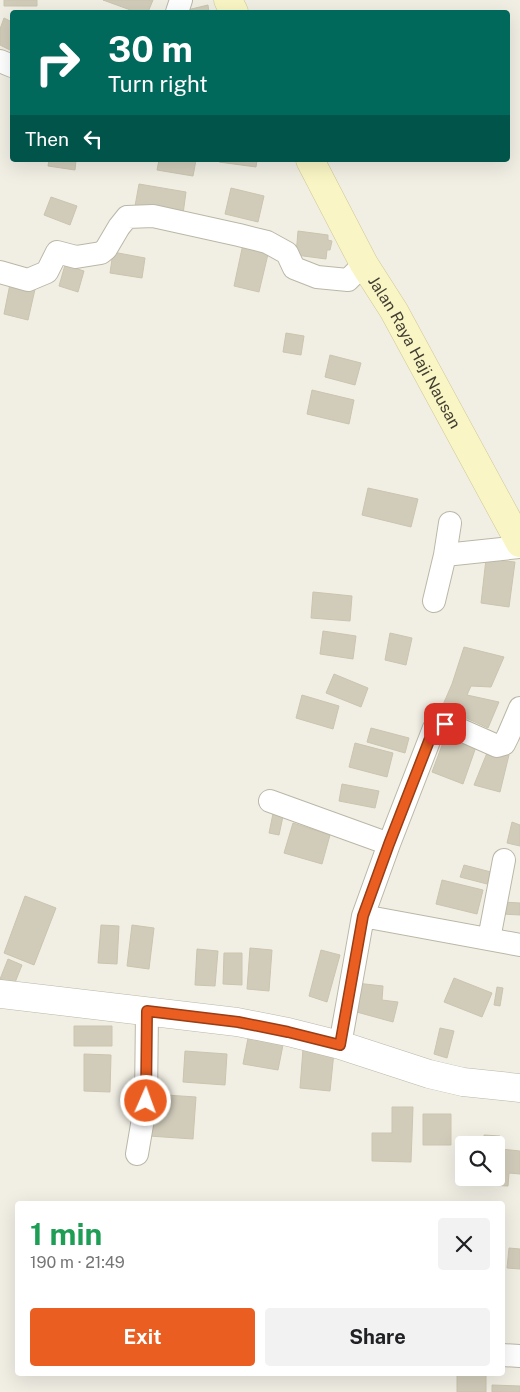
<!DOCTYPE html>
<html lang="en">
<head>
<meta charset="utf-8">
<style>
	body { margin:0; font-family:"Public Sans",sans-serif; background:#f2f2f2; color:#202124; height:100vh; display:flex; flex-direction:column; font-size:19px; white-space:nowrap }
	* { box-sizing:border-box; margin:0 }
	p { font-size:16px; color:#757577 }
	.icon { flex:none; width:28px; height:28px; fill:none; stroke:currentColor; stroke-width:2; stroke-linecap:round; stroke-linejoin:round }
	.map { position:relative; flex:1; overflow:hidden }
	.side { position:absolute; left:15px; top:1201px; width:490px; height:175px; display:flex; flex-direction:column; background:#fff; border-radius:5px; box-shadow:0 5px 20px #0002 }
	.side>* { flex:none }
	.top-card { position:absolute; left:10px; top:10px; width:500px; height:152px; border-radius:5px; box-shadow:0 5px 20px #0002; background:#00695c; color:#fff; overflow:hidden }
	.tools { position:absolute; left:455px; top:1136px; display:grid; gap:10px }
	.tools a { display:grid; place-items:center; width:50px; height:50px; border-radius:5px; background:#fff; box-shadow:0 5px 20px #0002; font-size:25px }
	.pin { position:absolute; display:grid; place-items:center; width:42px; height:42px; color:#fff; margin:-21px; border-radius:10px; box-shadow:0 2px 8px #0006 }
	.me { position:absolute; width:55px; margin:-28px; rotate:2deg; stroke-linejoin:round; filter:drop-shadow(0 0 4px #0008) }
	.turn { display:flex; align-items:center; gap:18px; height:105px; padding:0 15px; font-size:22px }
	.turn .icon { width:65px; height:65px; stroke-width:2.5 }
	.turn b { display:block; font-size:35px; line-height:42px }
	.then { display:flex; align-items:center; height:48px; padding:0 15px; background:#0003; gap:10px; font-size:19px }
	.round { display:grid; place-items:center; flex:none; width:52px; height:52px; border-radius:5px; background:#f2f2f2 }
	.head { display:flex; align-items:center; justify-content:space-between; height:85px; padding:0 15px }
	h1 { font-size:30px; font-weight:700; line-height:38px; color:#1e9e55 }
	.button { display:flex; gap:10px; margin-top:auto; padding:10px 15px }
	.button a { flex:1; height:58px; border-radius:5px; background:#ea5e21; color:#fff; font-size:20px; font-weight:700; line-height:58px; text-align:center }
	.button a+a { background:#f2f2f2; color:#202124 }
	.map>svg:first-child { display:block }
	.building { fill:#d1ccba; stroke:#cbc4ae }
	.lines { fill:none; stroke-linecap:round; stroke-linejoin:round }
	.minor-casing { stroke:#bbb7a7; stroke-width:24 }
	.tertiary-casing { stroke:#bbb7a7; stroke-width:29 }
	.secondary-casing { stroke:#cec796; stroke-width:29 }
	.minor { stroke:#fff; stroke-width:22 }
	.tertiary { stroke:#fff; stroke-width:28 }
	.secondary { stroke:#faf5c4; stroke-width:28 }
	.route-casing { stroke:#983d15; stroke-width:12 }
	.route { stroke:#ea5e21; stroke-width:9 }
	.labels { text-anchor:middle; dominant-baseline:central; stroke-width:5; stroke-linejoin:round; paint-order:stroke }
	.street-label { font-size:16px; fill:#423f34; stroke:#fff }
</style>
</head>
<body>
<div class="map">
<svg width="520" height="1392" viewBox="0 0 520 1392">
	<rect width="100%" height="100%" fill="#f1efe4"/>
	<path class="building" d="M4,0H37V6H4Z
		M103,0H153L148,12H136Z
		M208,5L209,12H183V11Z
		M4,18L12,22V51L0,45V29Z
		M49,160H76L75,170L48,166Z
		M159,160H196L193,176L157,170Z
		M219,160H257L256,167L219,162Z
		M139,184L186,192L183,214L135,206Z
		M231,188L264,196L258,222L225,214Z
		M51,197L77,206L70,225L44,215Z
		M298,231L328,235V240L332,241L330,250H327L326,259L296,255Z
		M243,244L269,250L259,292L234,286Z
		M113,252L145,258L142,278L110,273Z
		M65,265L84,271L78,292L59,286Z
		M11,279L36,285L28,320L4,314Z
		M286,333L304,336L301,355L283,352Z
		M330,355L361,363L355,385L325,377Z
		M312,390L354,400L349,424L307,414Z
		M368,488L418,499L411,527L362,515Z
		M486,559L515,562L509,607L481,603Z
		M313,592L352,596L350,621L311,618Z
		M323,631L356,636L353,659L320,654Z
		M390,633L412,638L406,665L385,660Z
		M464,647L504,657L491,687L471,686L467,695L499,702L488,728L442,707L452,684Z
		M334,674L368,688L361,707L326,693Z
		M302,695L339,706L333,729L296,718Z
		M371,728L409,738L405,753L367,742Z
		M447,732L477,744L463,784L432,772Z
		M355,743L393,753L387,777L349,767Z
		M489,748L509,755L500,792L474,785Z
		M342,784L379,791L375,808L339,801Z
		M275,804L285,807L279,835L269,833Z
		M512,822L520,825V846L507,843Z
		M293,823L330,835L322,864L284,853Z
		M464,865L491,872L487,884L460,877Z
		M442,880L483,890L477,914L436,904Z
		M25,896L56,908L34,965L4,953Z
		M502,902L520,903V915L502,914Z
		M101,925L119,926L117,964L98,963Z
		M132,925L154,928L149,969L127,966Z
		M250,948L272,950L269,991L247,989Z
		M197,949L218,951L215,986L195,985Z
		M321,950L340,955L327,1002L309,996Z
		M224,953H242V985L223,984Z
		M8,959L22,965L14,985L0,979Z
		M454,978L492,993L482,1017L444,1002Z
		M356,983L383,986L382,1000L398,1002L393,1022L353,1011Z
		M497,987L503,988L500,1006L494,1005Z
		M74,1026H112V1046H74Z
		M440,1028L454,1031L447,1058L434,1054Z
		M248,1038L283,1045L278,1070L243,1064Z
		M303,1049L334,1052L330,1091L300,1088Z
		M185,1051L227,1054L225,1085L183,1082Z
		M84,1054L111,1055L110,1092L84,1091Z
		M151,1094L196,1097L193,1139L149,1136Z
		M392,1107H413L411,1162L372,1161V1133H392Z
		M423,1114H451V1145H423Z
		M484,1135L500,1136V1160H496V1145H484Z
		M501,1149L520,1151V1174L509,1173L508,1186L485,1185V1178H496V1170H499Z
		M509,1248L520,1249V1269L507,1268Z
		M457,1374H486V1392H457Z
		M492,1385L520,1386V1392H492Z"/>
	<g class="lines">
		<g class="minor-casing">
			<path id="minor" d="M177,12L181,0
				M0,61L12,66
				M0,272L28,280L47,272L57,252L76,257L101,253L106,249L119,227L127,217L153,216L239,235L267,242L287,253L294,268L317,277L348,280L364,264
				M445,555L450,523
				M434,601L445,555L520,547
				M270,801L389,844
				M363,916L520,945
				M489,939L504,860
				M340,1045L363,916L389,844L434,728L439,725L445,723L497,746L504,744L508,736L520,708
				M137,1154L146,1101L147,1011
				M502,1355L520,1356"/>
		</g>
		<g class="tertiary-casing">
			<path id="tertiary" d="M0,994L237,1022L288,1032L340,1045L429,1074L463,1082L520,1088"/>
		</g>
		<g class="secondary-casing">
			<g id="secondary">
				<path d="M228,0L234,12"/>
				<path id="s1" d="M310,160L364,264L394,311L520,543"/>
			</g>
		</g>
		<use href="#minor" class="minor"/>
		<use href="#tertiary" class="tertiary"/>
		<use href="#secondary" class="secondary"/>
	</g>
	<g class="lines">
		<g class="route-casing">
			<path id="route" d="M146,1101L147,1011L238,1022L288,1032L340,1045L363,916L389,844L434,728L439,724H445"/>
		</g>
		<use href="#route" class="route"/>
	</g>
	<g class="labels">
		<g class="street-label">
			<text stroke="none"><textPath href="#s1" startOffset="219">Jalan Raya Haji Nausan</textPath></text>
		</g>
	</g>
</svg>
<div class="tools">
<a><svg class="icon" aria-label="search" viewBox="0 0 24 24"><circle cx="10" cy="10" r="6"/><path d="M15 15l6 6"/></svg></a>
</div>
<div class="pin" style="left:445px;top:724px;background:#d93025"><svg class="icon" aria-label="arrive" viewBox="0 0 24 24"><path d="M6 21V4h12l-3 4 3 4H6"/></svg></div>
<svg class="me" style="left:146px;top:1101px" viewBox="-20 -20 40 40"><circle r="17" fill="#ea5e21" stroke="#fff" stroke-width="3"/><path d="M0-11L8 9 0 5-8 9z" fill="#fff"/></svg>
<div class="top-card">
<div class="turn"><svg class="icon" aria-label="right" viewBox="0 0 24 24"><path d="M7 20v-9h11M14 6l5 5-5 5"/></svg><div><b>30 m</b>Turn right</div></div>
<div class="then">Then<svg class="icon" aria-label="left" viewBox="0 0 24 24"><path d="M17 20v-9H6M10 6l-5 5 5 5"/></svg></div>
</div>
<section class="side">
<div class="head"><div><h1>1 min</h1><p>190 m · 21:49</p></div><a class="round"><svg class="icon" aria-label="close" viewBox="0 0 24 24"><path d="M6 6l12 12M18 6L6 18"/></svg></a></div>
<div class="button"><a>Exit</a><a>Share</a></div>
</section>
</div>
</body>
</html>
